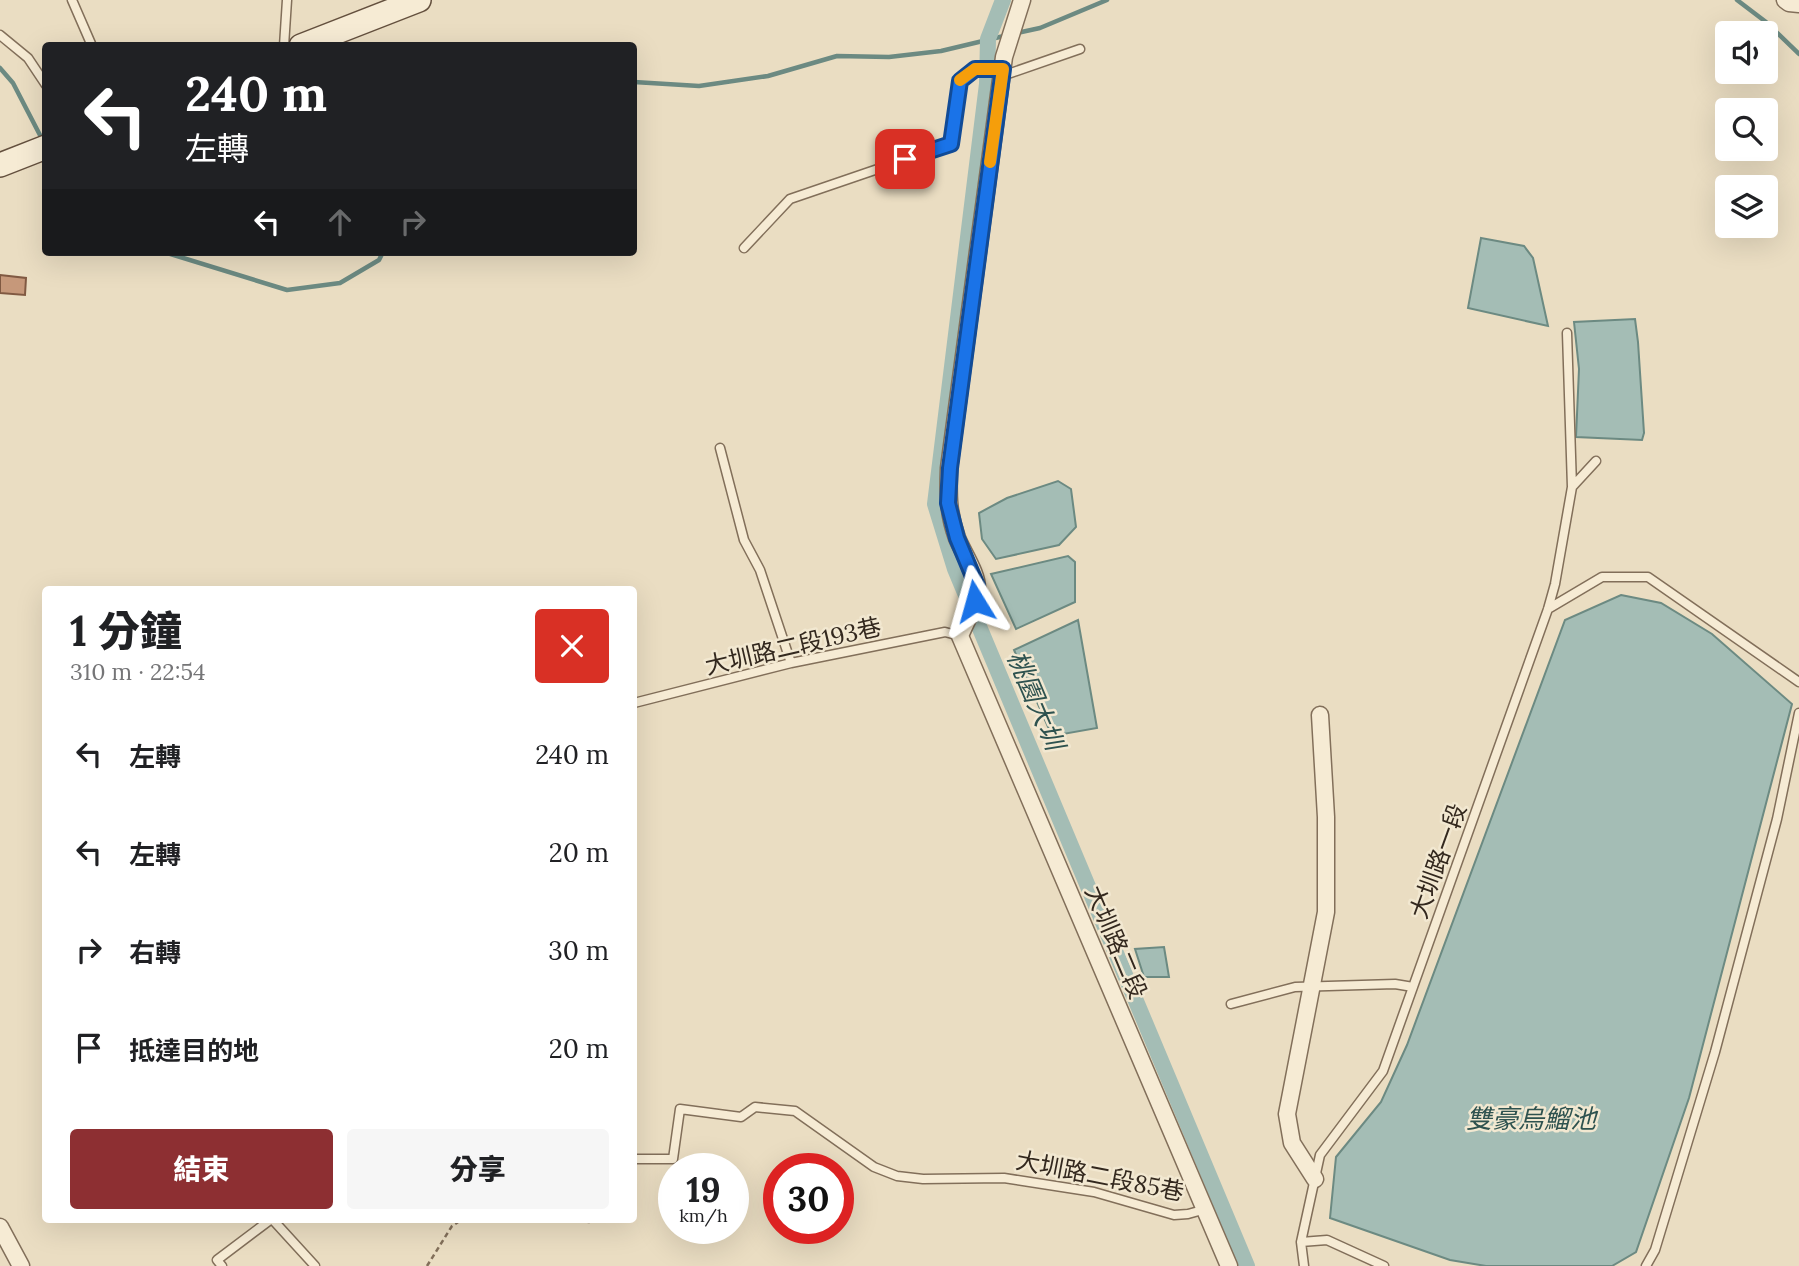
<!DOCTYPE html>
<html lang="zh-TW">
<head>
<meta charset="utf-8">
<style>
	body { margin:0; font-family:Lora,"Noto Sans TC",serif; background:#f6f6f6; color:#202124; height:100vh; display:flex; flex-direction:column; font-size:26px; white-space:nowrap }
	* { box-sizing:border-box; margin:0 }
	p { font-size:23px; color:#757577 }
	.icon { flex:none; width:38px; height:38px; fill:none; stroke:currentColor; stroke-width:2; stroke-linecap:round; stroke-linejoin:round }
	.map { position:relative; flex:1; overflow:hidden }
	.drawer { position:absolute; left:42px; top:586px; width:595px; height:637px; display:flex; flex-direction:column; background:#fff; border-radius:7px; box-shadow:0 7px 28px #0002 }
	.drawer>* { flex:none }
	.top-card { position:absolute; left:42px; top:42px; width:595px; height:214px; border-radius:7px; box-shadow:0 7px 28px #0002; background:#202124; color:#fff; overflow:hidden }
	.controls { position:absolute; left:1715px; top:21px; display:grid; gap:14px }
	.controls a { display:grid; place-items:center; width:63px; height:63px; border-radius:7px; background:#fff; box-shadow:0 7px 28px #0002; font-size:35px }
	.speed { position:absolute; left:658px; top:1153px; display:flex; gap:14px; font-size:35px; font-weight:700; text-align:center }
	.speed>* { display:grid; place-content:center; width:91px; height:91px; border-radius:50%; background:#fff; box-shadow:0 7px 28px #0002; line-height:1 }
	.speed small { font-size:18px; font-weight:400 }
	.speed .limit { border:10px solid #d22; background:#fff; color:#111 }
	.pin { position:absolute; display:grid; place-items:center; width:60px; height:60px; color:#fff; margin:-30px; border-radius:14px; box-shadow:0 4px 10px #0006 }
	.me { position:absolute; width:77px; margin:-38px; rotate:352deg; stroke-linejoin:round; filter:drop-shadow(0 0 5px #0008) }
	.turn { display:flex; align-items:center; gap:24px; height:147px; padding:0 28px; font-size:32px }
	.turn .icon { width:91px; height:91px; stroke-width:2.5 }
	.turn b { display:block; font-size:49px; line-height:60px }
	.lanes { display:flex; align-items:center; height:66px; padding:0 28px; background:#0003; justify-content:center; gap:35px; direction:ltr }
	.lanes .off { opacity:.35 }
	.round { display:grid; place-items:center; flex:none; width:74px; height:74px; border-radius:7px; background:#f6f6f6 }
	.overview { display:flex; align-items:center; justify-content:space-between; height:119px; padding:0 28px }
	h1 { font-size:42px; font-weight:800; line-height:52px }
	.button { display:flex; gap:14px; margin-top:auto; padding:14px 28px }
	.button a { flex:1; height:80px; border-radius:7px; background:#8d2f32; color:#fff; font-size:28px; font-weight:800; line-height:80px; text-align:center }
	.button a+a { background:#f6f6f6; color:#202124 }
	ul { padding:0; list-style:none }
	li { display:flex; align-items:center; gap:21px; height:98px; padding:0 28px }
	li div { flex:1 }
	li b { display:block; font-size:26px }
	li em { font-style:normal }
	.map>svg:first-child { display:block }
	.water { fill:#a4bdb5; stroke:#6c8a82; stroke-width:2 }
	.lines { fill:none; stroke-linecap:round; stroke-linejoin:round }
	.stream { stroke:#6c8a82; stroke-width:4.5 }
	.canal { stroke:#a4bdb5; stroke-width:16 }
	.building { fill:#c6987a; stroke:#805942; stroke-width:2 }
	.service-casing { stroke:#826f5a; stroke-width:11 }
	.minor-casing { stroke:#826f5a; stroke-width:19 }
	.secondary-casing { stroke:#64503e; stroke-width:26 }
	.path { stroke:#826f5a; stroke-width:2.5; stroke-dasharray:5 3.5; stroke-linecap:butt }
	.service { stroke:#f6ebd4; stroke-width:8 }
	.minor { stroke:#f6ebd4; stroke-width:16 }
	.secondary { stroke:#f6ebd4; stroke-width:23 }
	.route-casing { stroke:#114b97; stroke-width:18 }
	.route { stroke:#1a73e8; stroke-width:12 }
	.slow { stroke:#f59e0b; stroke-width:12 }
	.labels { text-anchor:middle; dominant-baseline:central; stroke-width:5; stroke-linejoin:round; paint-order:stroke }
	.street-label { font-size:24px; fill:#33281e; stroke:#f2e8d1 }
	.water-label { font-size:26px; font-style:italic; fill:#2e524f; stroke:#f2e8d1 }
</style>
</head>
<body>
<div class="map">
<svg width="1799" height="1266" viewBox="0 0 1799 1266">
	<rect width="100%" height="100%" fill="#eaddc2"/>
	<path class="water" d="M1481,238L1524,246L1533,258L1548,326L1468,308Z
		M1635,319L1638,342L1644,433L1642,440L1576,437L1579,369L1574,322Z
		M1058,481L1071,489L1076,527L1059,545L996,559L982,539L979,513L1007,498Z
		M1068,556L1075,562V602L1016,629L991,574Z
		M1621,595L1661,603L1712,634L1792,704L1689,1098L1636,1252L1612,1266H1486L1450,1260L1330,1218L1336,1157L1381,1102L1407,1045L1565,620Z
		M1078,620L1097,728L1052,736L1014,650Z
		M1164,947L1169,977H1144L1135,949Z"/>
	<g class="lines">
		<path class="stream" d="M1737,0L1766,22L1799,54
			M1017,33L1040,28L1107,0
			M0,68L13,83L42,139
			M634,82L699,86L768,76L837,56L889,57L941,51L1008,35
			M164,252L287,290L340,283L379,260L383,252"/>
		<path class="canal" d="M1003,0L988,39L987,84L935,504L955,569L1247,1266"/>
	</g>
	<path class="building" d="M0,275L26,278L25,295L0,293Z"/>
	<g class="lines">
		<g class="service-casing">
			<path id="service" d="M72,0L92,46
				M0,35L28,58L46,85
				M284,46L287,0
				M1002,76L1080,49
				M744,248L790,199L951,144L960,81L975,69H1003
				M1567,333L1572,487
				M720,448L744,540L760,570L791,663
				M1548,609L1602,577H1648L1799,682
				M634,703L791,663L945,632L960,636
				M1231,1004L1295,987L1395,984L1413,987
				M634,1159H673L680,1109L741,1117L755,1107L795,1111L874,1167L897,1176L923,1179L1004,1178L1094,1192L1174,1215L1188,1214L1206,1209
				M273,1220L315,1266
				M1301,1242L1327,1240L1384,1266
				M222,1266L217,1260L270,1220
				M1304,1266L1301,1242L1320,1155L1383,1071L1548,609L1555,584L1572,487L1596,461
				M1646,1266L1655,1250L1715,1052L1777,819L1799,713"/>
		</g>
		<g class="minor-casing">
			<path id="minor" d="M1022,0L1004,57L949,468C948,495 948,513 957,538C963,553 978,574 977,590C976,606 966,621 960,636L1229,1266
				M1785,0L1789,3L1799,4
				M1315,1179L1292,1143L1287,1114L1326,912V817L1320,715
				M0,1227L21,1266"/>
		</g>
		<g class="secondary-casing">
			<path id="secondary" d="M301,46L419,0
				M0,165L46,147"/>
		</g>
		<path class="path" d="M577,1220L589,1222L595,1220
			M427,1266L452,1226L461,1220"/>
		<use href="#service" class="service"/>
		<use href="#minor" class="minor"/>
		<use href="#secondary" class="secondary"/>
	</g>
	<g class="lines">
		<g class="route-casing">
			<path id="route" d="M905,159L951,144L960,81L975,69H1003L950,468L948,503L957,538L977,586L975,601"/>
		</g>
		<use href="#route" class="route"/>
		<path class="slow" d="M960,80L975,69H1003L990,162"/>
	</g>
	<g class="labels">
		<g class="street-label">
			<text transform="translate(793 646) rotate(-13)">大圳路二段193巷</text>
			<text transform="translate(1438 861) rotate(-70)">大圳路一段</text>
			<text transform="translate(1116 942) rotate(67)">大圳路二段</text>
			<text transform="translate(1100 1176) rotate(11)">大圳路二段85巷</text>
		</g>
		<g class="water-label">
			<text transform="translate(1036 700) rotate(67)">桃園大圳</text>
			<text x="1531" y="1118">雙豪烏鰡池</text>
		</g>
	</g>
</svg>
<div class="controls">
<a><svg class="icon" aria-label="sound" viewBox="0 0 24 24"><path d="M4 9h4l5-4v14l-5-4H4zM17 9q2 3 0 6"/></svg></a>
<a><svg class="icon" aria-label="search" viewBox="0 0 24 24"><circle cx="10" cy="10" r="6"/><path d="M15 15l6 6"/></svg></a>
<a><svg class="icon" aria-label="layers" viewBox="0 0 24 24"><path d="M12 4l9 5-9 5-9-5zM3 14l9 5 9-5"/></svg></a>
</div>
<div class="speed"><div>19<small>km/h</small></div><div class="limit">30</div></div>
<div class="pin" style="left:905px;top:159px;background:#d93025"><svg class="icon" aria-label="arrive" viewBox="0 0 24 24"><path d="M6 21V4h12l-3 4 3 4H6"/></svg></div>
<svg class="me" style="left:975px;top:601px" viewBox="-20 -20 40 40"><path d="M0-17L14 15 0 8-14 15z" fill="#1a73e8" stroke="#fff" stroke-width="4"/></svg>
<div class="top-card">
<div class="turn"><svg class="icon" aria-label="left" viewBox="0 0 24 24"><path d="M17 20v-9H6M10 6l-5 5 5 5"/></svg><div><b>240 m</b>左轉</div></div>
<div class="lanes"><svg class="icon" aria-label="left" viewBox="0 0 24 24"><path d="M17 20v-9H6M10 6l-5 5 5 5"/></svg><svg class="icon off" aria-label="ahead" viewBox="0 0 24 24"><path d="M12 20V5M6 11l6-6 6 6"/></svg><svg class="icon off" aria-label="right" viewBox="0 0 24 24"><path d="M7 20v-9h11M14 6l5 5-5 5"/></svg></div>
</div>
<section class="drawer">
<div class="overview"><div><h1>1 分鐘</h1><p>310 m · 22:54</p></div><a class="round" style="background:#d93025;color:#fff"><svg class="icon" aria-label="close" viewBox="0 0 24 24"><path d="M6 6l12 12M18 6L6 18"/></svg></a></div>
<ul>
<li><svg class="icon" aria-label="left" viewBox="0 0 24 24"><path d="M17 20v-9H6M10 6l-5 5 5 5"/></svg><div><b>左轉</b></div><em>240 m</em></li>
<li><svg class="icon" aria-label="left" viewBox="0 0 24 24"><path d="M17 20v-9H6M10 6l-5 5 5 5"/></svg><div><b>左轉</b></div><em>20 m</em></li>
<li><svg class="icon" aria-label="right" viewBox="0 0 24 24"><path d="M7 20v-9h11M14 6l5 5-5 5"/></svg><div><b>右轉</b></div><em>30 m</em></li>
<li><svg class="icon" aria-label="arrive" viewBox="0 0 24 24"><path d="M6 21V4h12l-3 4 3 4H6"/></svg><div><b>抵達目的地</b></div><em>20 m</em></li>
</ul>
<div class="button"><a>結束</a><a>分享</a></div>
</section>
</div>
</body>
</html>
